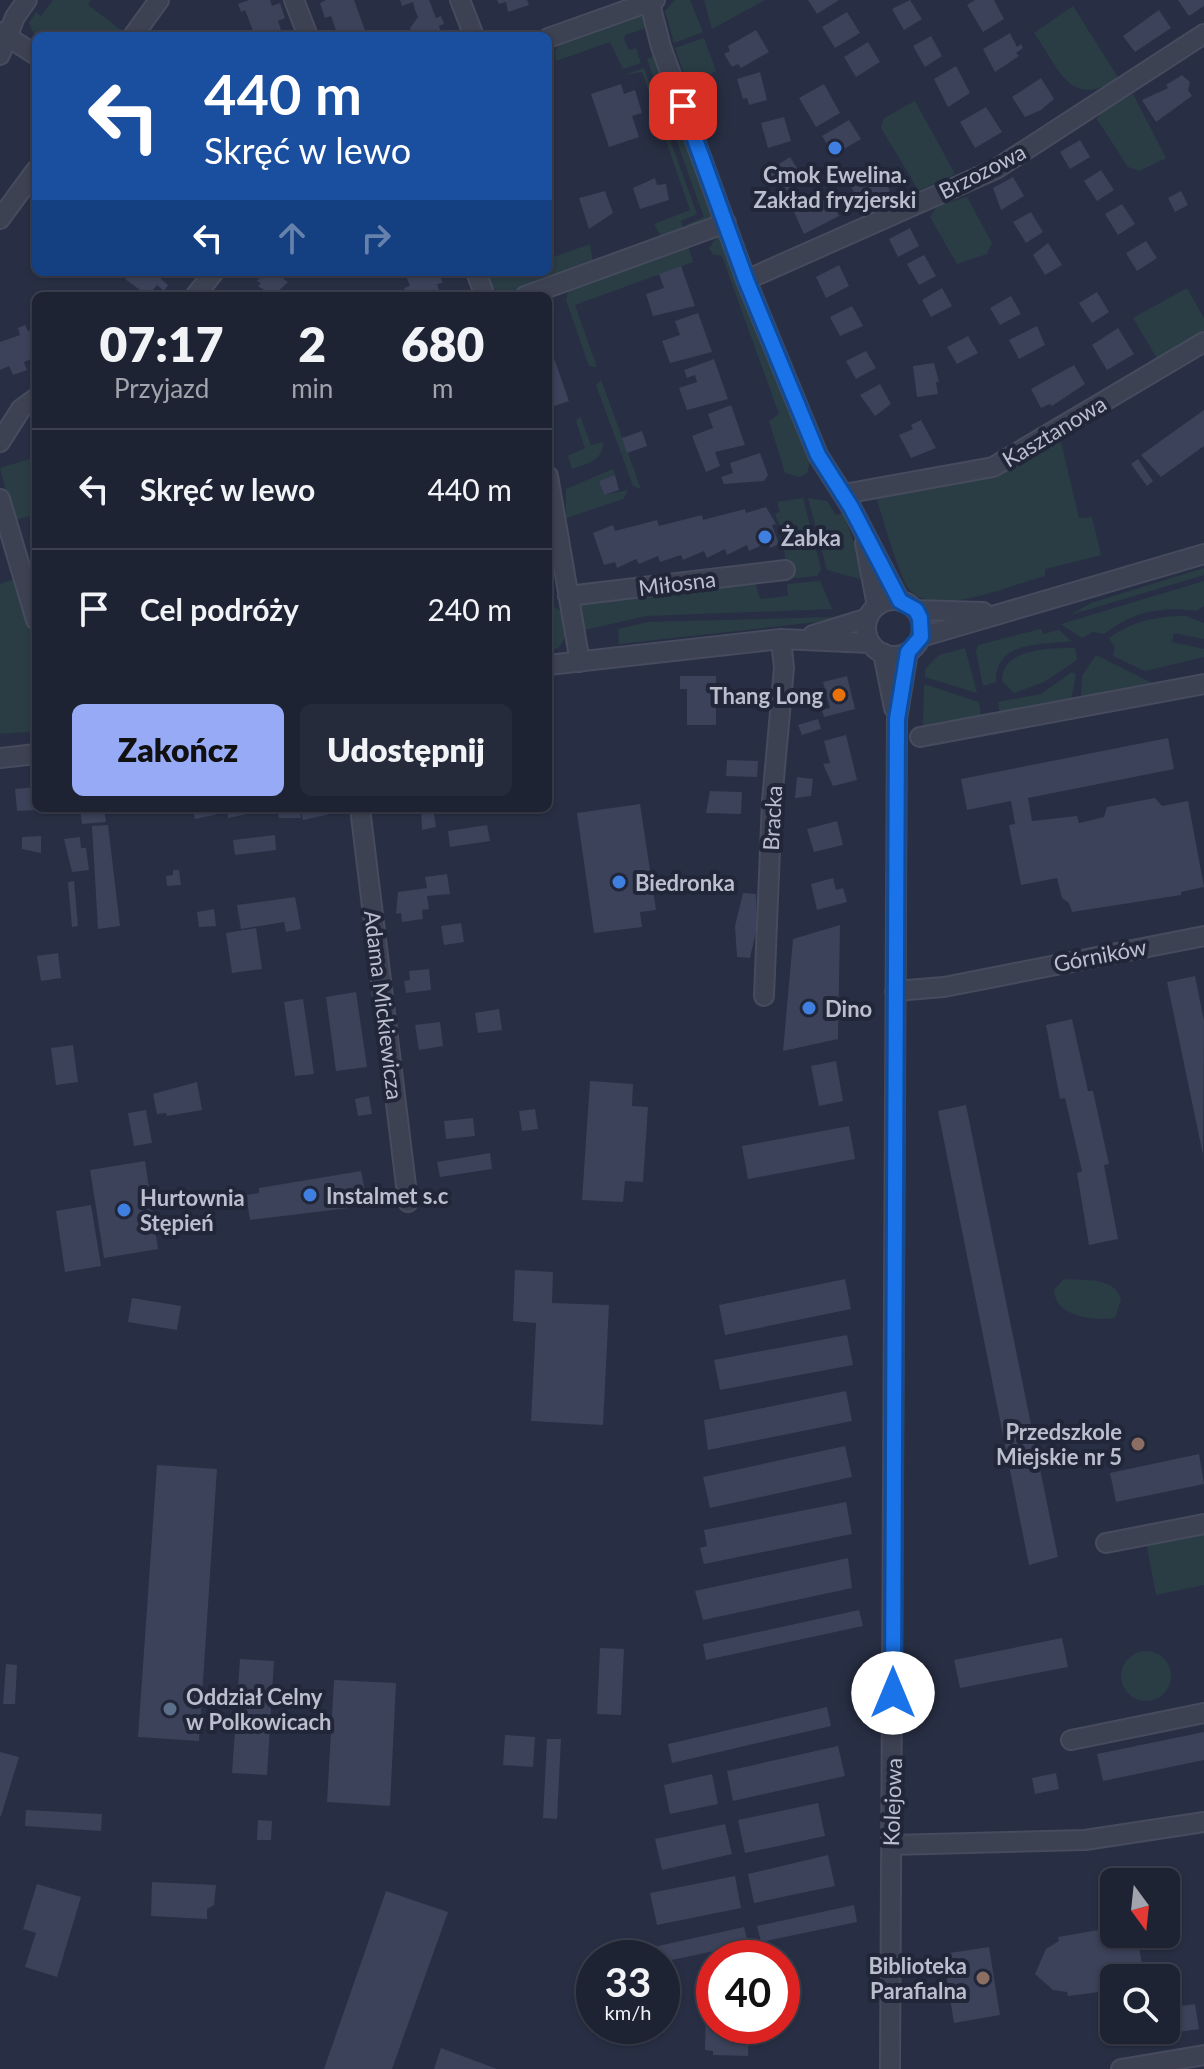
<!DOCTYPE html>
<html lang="pl">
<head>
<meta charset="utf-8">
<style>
	body { margin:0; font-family:Lato,sans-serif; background:#262b3b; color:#f1f3f6; height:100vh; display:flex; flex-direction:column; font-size:30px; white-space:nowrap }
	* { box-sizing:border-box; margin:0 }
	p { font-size:26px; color:#a1a4ac }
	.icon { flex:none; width:44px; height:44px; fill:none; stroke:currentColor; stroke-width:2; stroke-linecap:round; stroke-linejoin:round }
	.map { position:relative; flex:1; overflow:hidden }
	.drawer { position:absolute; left:32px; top:292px; width:520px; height:520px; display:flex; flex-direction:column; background:#1e2333; border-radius:12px; box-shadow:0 2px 6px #0004,0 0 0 2px #3c404e }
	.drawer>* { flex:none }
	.guide { position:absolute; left:32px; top:32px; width:520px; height:244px; border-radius:12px; box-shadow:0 2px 6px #0004,0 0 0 2px #3c404e; background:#1a4fa0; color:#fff; overflow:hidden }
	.needle { width:52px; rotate:165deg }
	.tools { position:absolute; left:1100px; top:1868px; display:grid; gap:16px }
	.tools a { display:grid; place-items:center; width:80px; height:80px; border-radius:12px; background:#1e2333; box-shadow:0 2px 6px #0004,0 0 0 2px #3c404e; font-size:40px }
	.speed { position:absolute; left:576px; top:1940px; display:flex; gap:16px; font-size:40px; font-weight:700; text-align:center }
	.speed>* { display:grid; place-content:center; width:104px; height:104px; border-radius:50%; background:#1e2333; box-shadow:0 2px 6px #0004,0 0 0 2px #3c404e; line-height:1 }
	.speed small { font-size:20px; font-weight:400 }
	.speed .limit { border:12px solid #d22; background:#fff; color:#111 }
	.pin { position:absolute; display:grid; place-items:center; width:68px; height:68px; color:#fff; margin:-34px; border-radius:16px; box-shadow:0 4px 12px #0006 }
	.me { position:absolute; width:88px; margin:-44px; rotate:0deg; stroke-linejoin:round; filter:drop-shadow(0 0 6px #0008) }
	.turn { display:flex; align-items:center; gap:28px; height:168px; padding:0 40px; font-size:36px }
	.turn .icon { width:104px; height:104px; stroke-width:2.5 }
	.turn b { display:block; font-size:56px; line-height:68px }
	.lanes { display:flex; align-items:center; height:76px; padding:0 40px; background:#0003; justify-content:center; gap:40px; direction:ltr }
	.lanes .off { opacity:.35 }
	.eta { display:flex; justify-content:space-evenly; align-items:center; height:136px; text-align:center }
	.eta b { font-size:48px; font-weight:800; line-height:56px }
	.button { display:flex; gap:16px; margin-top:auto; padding:16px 40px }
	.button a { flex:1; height:92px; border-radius:12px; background:#96aaf6; color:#111; font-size:32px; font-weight:800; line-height:92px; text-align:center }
	.button a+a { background:#262b3b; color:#f1f3f6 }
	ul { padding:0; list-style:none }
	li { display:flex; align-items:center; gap:24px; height:120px; padding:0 40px; border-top:2px solid #3c404e }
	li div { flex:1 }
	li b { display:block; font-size:30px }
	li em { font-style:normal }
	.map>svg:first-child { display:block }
	.green { fill:#2a3d44 }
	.building { fill:#3b4259 }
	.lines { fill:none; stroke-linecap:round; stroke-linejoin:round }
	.minor-casing { stroke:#464b5d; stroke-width:22 }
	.minor { stroke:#3d4253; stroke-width:18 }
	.route-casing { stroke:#114b97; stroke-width:20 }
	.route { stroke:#1a73e8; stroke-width:14 }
	.shop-dot { fill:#3f7fe0; stroke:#212739; stroke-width:3 }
	.food-dot { fill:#e8710a; stroke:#212739; stroke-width:3 }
	.education-dot { fill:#8d6e63; stroke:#212739; stroke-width:3 }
	.service-dot { fill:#5c6f8a; stroke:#212739; stroke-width:3 }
	.labels { text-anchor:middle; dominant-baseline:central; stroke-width:8; stroke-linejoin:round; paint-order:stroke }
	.street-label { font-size:22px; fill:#babecd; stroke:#212739 }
	.poi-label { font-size:22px; font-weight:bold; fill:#babecd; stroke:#212739; text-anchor:start }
</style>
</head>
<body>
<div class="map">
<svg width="1204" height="2069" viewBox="0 0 1204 2069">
	<rect width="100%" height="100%" fill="#282f44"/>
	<path class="green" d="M53,0H91L88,5L121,30L117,36L36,38L29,23L36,12L41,16Z
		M690,0L703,32L674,43L665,11L675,0Z
		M704,0H765L712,29Z
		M1073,6L1119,79C1069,109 1061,71 1034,33Z
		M635,15L645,18L649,27L625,35L624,39L629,50L636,48L641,63L623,69L610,42L556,61L555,51L560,42Z
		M704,38L716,71L688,85L675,48Z
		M658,54L715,220L688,229L686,225L704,217L647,59Z
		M644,68L697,214L681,221L683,230L662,239L654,224L690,210L642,72L624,75Z
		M1133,94L1166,158L1139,171L1128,167L1097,119L1102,111Z
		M915,101L955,174L919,191L881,128L884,118Z
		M967,197L992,243L987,254L957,264L930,217L937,206Z
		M717,237L728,242L810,462L807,473L800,477L785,473L769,421L779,414L722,256L713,254L709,248Z
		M590,244L593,264L507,294L490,287L485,272H548V259Z
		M688,246L693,262L575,305L597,367L589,366L566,300L569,288Z
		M1187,288L1204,318V334L1158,360L1133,318Z
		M601,380L641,489L633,486L596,385Z
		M580,416L591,445L603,442C603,461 588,463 572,469L568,456L585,448L576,421Z
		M1060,438L1079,518L1092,517L1101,555L1045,569V576C1012,584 935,620 909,589C898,575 882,514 875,494L1002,471Z
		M36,457V514L14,520L0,468Z
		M613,469L615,475L599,481L604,495L628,490L623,499L566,518V489Z
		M803,498L821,569L817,576L787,579L783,534L775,514L780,512L777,502Z
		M808,498L827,501L836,515L843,513L866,576L860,579L827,570Z
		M1204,568V575L1070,615L1091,603Z
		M18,578L36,648V731L0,734V584Z
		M750,581L756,585L760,599L788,596L787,584L820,581L832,609L646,616L581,631L578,609L584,600Z
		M1204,581V606L1196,611C1162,606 1132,612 1104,634L1093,632L1082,638L1061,624Z
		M548,603L563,612L566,636L558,648L548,650Z
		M1186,616L1204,623V639L1174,633L1172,642L1204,649V657L1145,671L1113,656L1115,647L1109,638C1133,621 1157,616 1186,616Z
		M834,617L835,620L619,644L618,629L648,622Z
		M1041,629L1043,634L1059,630L1071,641C1042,645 995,640 996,682L983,686L976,651L978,645Z
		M965,648L977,693L925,677V669L939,655Z
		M1075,648L1077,660L1044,682L1014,693L1002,681C1001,648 1051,648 1075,648Z
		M1096,655L1156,685L1081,699L1082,676Z
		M1072,672L1076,674L1071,700L1000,714L998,702L1041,694Z
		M924,684L979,702L981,717L923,728Z
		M1064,1279C1084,1281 1114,1276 1121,1299L1115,1318C1094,1321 1055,1317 1054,1290Z
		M1204,1534V1585L1156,1595L1147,1546Z
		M1121 1676a25 25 0 1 1 50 0a25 25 0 1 1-50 0Z"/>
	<path class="building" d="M249,0H270L272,6L280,3L285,18L278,21L283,36H255L245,10L241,12L238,4Z
		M326,0H354L367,36H338L331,16L325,18L320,3Z
		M400,0H429L436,18L441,16L444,24L439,26L441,33L413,36L410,28L418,17L415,10L413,2L402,6Z
		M497,0H527L529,5L508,12L506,2L499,4Z
		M808,0H839L817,14Z
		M910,0L922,19L904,30L892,9Z
		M975,0H994L1004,19L983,32L967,5Z
		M1178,0H1204V6L1189,16Z
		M1159,10L1171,28L1135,52L1123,36Z
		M847,12L860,33L835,48L822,27Z
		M756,30L769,52L741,68L738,64L732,67L724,54L730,51L728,46Z
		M1010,33L1017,47L1021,44L1023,48L1016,53L1019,56L995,72L983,49Z
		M931,36L942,56L925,67L913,46Z
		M868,42L880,62L856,77L844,57Z
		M956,66L970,93L948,107L934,79Z
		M760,72L767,100L749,105L747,98L743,99L737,79Z
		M1182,75L1190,82L1188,90L1192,96L1156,122L1142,100L1168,88L1166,85Z
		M1041,78L1054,99L1041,110L1025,117L1012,97Z
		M621,84L624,94L635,90L642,113L632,116L639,137L609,147L591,94Z
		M824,84L840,113L816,127L799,98Z
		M986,107L1002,132L975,148L960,122Z
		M784,117L791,141L768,148L761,123Z
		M849,120L861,139L834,155L822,136Z
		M1080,140L1090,157L1070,169L1060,152Z
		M790,157L804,179L783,193L768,171Z
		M877,167L890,191L862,207L849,183Z
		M1101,170L1114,190L1097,201L1084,181Z
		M1013,177L1024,196L1001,210L993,188Z
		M655,178L657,185L666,184L669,200L640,209L633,188Z
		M605,191L613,213L589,229L579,198Z
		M1181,191L1188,205L1175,212L1168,198Z
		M828,195L839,216L804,234L794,212Z
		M1122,204L1135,224L1118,235L1105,214Z
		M1031,212L1043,232L1026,243L1013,222Z
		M910,228L919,246L898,257L889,239Z
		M1146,241L1157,258L1137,271L1126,253Z
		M1048,243L1062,265L1045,275L1033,255Z
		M924,255L936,276L919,285L907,264Z
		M839,265L849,286L826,298L816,277Z
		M681,266L695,306L653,316L646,294L664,288L659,274Z
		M131,272H165L161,279L168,285L164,291L157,285L148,296L125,279Z
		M265,272H275L288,282L273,296L258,286L261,283L257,281Z
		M398,272L439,274L443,283L437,284L441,296L407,295L404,288L410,286L405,273L399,275Z
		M942,288L952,306L931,317L922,300Z
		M1097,292L1109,312L1092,323L1079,303Z
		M1011,296L1021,314L1000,325L990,308Z
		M852,306L863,326L840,336L830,317Z
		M698,313L712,352L670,363L662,341L680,335L675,321Z
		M25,325L28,331L36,329V357L24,362L27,370L13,375L9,366L0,370V342L20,335L18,328Z
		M1037,326L1045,345L1019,359L1009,340Z
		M1118,328L1134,354L1107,370L1092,345Z
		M968,336L978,353L957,364L947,347Z
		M866,351L876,368L856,379L846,361Z
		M554,358L569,401L548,408V360Z
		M714,359L728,399L687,410L679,388L697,382L695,375L687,378L684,370Z
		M934,363L939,382H936L938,394L917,397L913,366Z
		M1074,365L1085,384L1052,406L1050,404L1041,408L1031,389Z
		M880,384L891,404L875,416L860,395Z
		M731,405L745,445L715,452L720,466L706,472L692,436L713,428L708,414Z
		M1204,410V446L1161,477L1141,455Z
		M921,420L936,448L911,458L899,435L913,429L911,425Z
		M642,431L647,446L627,453L622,438Z
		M760,453L768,475L764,481L724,484L721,477L733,473L730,463Z
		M1138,459L1153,481L1147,486L1131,464Z
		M615,475L619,490L604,495L599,481Z
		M766,507L776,524L772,525L779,544L770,548L768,542L749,551L747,545L727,555L725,549L707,558L704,551L683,560L681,555L660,562L658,556L639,564L636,559L617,568L615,562L604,565L593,533L613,525L615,531L657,520L659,526L702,515L703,520L745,509L746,513Z
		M680,676H716V725H687V689H680Z
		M847,676L855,709L824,717L822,710L830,708L823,682Z
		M818,719L821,729L802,735L798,725Z
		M846,735L857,780L833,786L823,764L830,763L824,741Z
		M1168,738L1174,769L1028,798L1032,821L1077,816L1079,823L1104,817L1107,807L1155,798L1162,806L1188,801L1204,887L1181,892V895L1072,912L1069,903L1062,898L1057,878L1021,885L1009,825L1015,824L1011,801L967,810L961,779Z
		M727,760L758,761L757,777L726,776Z
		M797,777L813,779L811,796L795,798Z
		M36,787V810L17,811L15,789Z
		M710,791L742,792L741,814L706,813Z
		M640,804L656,910L640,912L642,927L594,933L577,813Z
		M80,808H104L106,822L82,824Z
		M222,808L223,813L195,819L193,810Z
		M227,808H251L252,813L228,818Z
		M277,808H299L301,818H279Z
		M300,808H329L330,814L303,820Z
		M421,808H433L436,827L422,830Z
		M837,821L843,845L814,852L807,829Z
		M108,825L120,926L98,929L92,826Z
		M487,825L490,841L450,847L448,831Z
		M275,835L276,850L235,855L233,840Z
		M41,836V853L22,849V837Z
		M80,837L81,848H86L89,870L72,872L64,839Z
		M173,870H179L181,885L167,886L166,876L173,875Z
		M447,874L450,894L427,896L429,909L422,910L423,919L402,922L401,913L396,914L398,892L427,888L425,877Z
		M833,878L836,890L843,888L847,902L817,910L811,884Z
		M74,881L78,926L72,927L68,882Z
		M743,893L756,894L757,927L750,958L737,957L735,926Z
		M295,897L301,929L286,932L284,922L241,929L237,905Z
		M214,909L216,926L199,927L197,912Z
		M461,923L464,942L444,945L441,926Z
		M840,925L838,1039L783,1051L793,939Z
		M256,928L262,969L232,973L226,933Z
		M58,953L61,978L41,981L37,956Z
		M429,969L431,990L406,993L404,981L410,980L409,971Z
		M1195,976L1204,1021L1203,1155L1167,982Z
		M356,992L367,1067L336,1071L326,997Z
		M303,999L314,1074L295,1076L284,1002Z
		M499,1009L502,1030L478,1033L475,1013Z
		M1072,1019L1088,1091H1093L1109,1164L1104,1165L1118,1239L1089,1245L1077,1173L1082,1171L1065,1098L1060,1099L1046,1025Z
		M440,1022L443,1046L419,1050L415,1025Z
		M73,1045L78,1082L56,1085L51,1048Z
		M836,1061L843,1101L819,1106L811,1066Z
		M590,1081L633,1084L632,1106L648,1107L643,1182L625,1181L623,1202L582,1200Z
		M197,1082L202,1110L167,1116L166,1113L157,1114L153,1094Z
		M369,1096L372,1114L358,1116L355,1099Z
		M966,1105L1058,1557L1029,1565L938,1111Z
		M535,1109L538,1129L522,1131L519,1111Z
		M146,1110L152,1143L134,1146L128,1113Z
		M473,1118L475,1136L446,1139L444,1121Z
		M849,1126L855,1159L748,1179L742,1146Z
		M490,1153L492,1169L440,1177L437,1162Z
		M145,1161L158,1249L104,1258L90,1170Z
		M361,1171L367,1201L348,1204L349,1208L250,1220L246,1195L259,1193V1188Z
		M91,1205L101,1266L65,1272L56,1211Z
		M515,1270L553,1272L552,1303L609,1305L603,1425L531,1421L536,1323L513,1321Z
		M845,1279L851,1309L725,1335L719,1305Z
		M132,1298L181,1306L177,1330L128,1322Z
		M847,1335L853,1365L720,1390L714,1360Z
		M846,1391L852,1421L708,1450L704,1420Z
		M845,1446L852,1477L710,1508L703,1477Z
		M1199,1454L1204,1484L1116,1502L1110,1473Z
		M157,1465L217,1469L199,1741L138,1737Z
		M846,1502L852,1534L704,1564L700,1548L707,1546L704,1530Z
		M848,1558L852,1588L703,1620L695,1591Z
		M859,1610L863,1626L706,1660L703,1644Z
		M1062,1638L1068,1667L960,1688L954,1660Z
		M600,1648L624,1649L621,1715L597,1714Z
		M240,1659L274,1661L267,1775L232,1773Z
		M6,1664L17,1665L15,1704H3Z
		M334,1680L396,1683L390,1806L327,1802Z
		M827,1707L831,1726L672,1763L668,1744Z
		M1204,1732V1760L1103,1781L1097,1754Z
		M505,1735L535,1737L533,1767L503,1765Z
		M547,1739H561L557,1819L543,1818Z
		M838,1746L845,1776L733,1801L727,1771Z
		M0,1752L19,1757L1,1816H0Z
		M1056,1773L1059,1789L1035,1794L1032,1778Z
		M712,1774L718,1804L670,1814L664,1785Z
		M818,1803L825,1836L745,1853L738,1820Z
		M26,1810L102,1814L101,1831L25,1826Z
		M258,1820L272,1821L271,1840H257Z
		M725,1824L732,1854L662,1870L655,1839Z
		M828,1855L835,1886L754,1903L748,1874Z
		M735,1876L741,1908L657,1925L650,1893Z
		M152,1882L216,1885L214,1905L207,1909V1919L151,1916Z
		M37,1884L81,1897L57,1977L25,1967L36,1933L23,1929Z
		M386,1891L448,1912L392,2069H324Z
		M854,1905L857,1922L761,1942L757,1926Z
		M744,1927L748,1944L662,1962V1958H642L640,1950Z
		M1104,1929L1105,1936L1137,1934L1144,1978H1114V1990L1068,1996L1067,1992L1053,1990L1035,1974L1046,1949L1059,1941L1058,1937Z
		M989,1947L1000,2015L954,2023L943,1954Z
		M706,2000H714V2026H749L748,2056L713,2055V2051L705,2050Z
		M1195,2004L1199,2029L1165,2034L1166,2008Z
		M441,2048L497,2069H434Z"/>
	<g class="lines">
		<g class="minor-casing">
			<path id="minor" d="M294,0L308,36
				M460,0L474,36
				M649,0L661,47L746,280L818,455L851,507L900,601
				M0,32L36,55
				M133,36L159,0
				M548,38L655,0
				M0,55L15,17L27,0
				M0,219L36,170
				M476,272L485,296
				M746,280L996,169L1204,34
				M195,296L214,272
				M525,296L726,223
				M0,442L21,409L36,398
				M548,476L580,662
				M844,494L993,467L1204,342
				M0,499L36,620
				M865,543L877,606
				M568,596L785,570
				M866 628a28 28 0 1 1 56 0a28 28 0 1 1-56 0Z
				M916,610L983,612
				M813,635L868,618
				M921,637L1204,554
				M883,653L894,708
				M548,665L781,639L870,643
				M920,737L1204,684
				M0,758L36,754
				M360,808L408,1202
				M895,991L944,987L1204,936
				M764,996L772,801L784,668L781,639
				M1106,1543L1204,1524
				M1071,1740L1204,1713
				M891,1845L1085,1840L1204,1822
				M890,2069L897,719L908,652
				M1121,2069L1204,2055"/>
		</g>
		<use href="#minor" class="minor"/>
	</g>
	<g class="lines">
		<g class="route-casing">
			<path id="route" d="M683,106L746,280L818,455L851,507L900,601L916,610L920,618L921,637L908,652L897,719L893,1693"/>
		</g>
		<use href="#route" class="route"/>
	</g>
	<g class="shop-dot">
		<circle cx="835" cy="148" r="8"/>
		<circle cx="765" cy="537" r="8"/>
		<circle cx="619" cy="882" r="8"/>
		<circle cx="809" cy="1008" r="8"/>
		<circle cx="310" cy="1195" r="8"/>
		<circle cx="124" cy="1210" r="8"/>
	</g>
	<circle class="food-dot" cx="839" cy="695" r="8"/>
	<g class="education-dot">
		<circle cx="1138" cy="1444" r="8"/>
		<circle cx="983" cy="1978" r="8"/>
	</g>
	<circle class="service-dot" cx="170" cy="1709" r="8"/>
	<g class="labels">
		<g class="street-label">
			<text transform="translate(982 171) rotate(-27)">Brzozowa</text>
			<text transform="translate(1054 431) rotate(-31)">Kasztanowa</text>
			<text transform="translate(677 583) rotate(-7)">Miłosna</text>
			<text transform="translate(772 818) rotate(-87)">Bracka</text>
			<text transform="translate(1100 955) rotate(-11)">Górników</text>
			<text transform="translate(384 1005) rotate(83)">Adama Mickiewicza</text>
			<text transform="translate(892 1802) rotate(-88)">Kolejowa</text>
		</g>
		<g class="poi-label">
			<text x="835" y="174" text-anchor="middle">Cmok Ewelina.<tspan x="835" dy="25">Zakład fryzjerski</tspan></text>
			<text x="781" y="537">Żabka</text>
			<text x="823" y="695" text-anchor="end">Thang Long</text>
			<text x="635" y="882">Biedronka</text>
			<text x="825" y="1008">Dino</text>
			<text x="326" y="1195">Instalmet s.c</text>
			<text x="140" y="1197">Hurtownia<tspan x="140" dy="25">Stępień</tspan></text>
			<text x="1122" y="1431" text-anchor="end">Przedszkole<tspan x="1122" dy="25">Miejskie nr 5</tspan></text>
			<text x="186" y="1696">Oddział Celny<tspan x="186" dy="25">w Polkowicach</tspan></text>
			<text x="967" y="1965" text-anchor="end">Biblioteka<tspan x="967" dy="25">Parafialna</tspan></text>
		</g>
	</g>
</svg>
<div class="tools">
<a><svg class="needle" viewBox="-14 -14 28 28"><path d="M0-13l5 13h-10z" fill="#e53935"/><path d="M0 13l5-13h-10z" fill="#a1a4ac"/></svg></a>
<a><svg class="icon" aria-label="search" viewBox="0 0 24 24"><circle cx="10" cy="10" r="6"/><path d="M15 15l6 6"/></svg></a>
</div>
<div class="speed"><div>33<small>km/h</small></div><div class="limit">40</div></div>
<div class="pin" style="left:683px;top:106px;background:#d93025"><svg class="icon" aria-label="arrive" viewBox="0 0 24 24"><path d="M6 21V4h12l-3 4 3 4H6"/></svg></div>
<svg class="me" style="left:893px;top:1693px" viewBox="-20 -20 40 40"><circle r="19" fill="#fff"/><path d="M0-13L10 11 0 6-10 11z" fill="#1a73e8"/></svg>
<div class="guide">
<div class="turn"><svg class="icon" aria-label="left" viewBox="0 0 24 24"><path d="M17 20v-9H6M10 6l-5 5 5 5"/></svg><div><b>440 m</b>Skręć w lewo</div></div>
<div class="lanes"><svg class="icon" aria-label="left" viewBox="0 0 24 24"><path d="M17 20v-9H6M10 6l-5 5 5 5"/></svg><svg class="icon off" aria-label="ahead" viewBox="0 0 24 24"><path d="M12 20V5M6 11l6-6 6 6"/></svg><svg class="icon off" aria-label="right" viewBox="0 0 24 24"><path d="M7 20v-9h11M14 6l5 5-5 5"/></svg></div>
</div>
<section class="drawer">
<div class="eta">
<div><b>07:17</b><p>Przyjazd</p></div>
<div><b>2</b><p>min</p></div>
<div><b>680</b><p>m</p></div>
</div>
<ul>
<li><svg class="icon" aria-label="left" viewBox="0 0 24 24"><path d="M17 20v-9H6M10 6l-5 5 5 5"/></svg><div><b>Skręć w lewo</b></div><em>440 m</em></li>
<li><svg class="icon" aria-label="arrive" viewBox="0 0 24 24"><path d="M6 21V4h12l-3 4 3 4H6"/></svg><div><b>Cel podróży</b></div><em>240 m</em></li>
</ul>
<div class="button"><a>Zakończ</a><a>Udostępnij</a></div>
</section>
</div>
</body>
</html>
